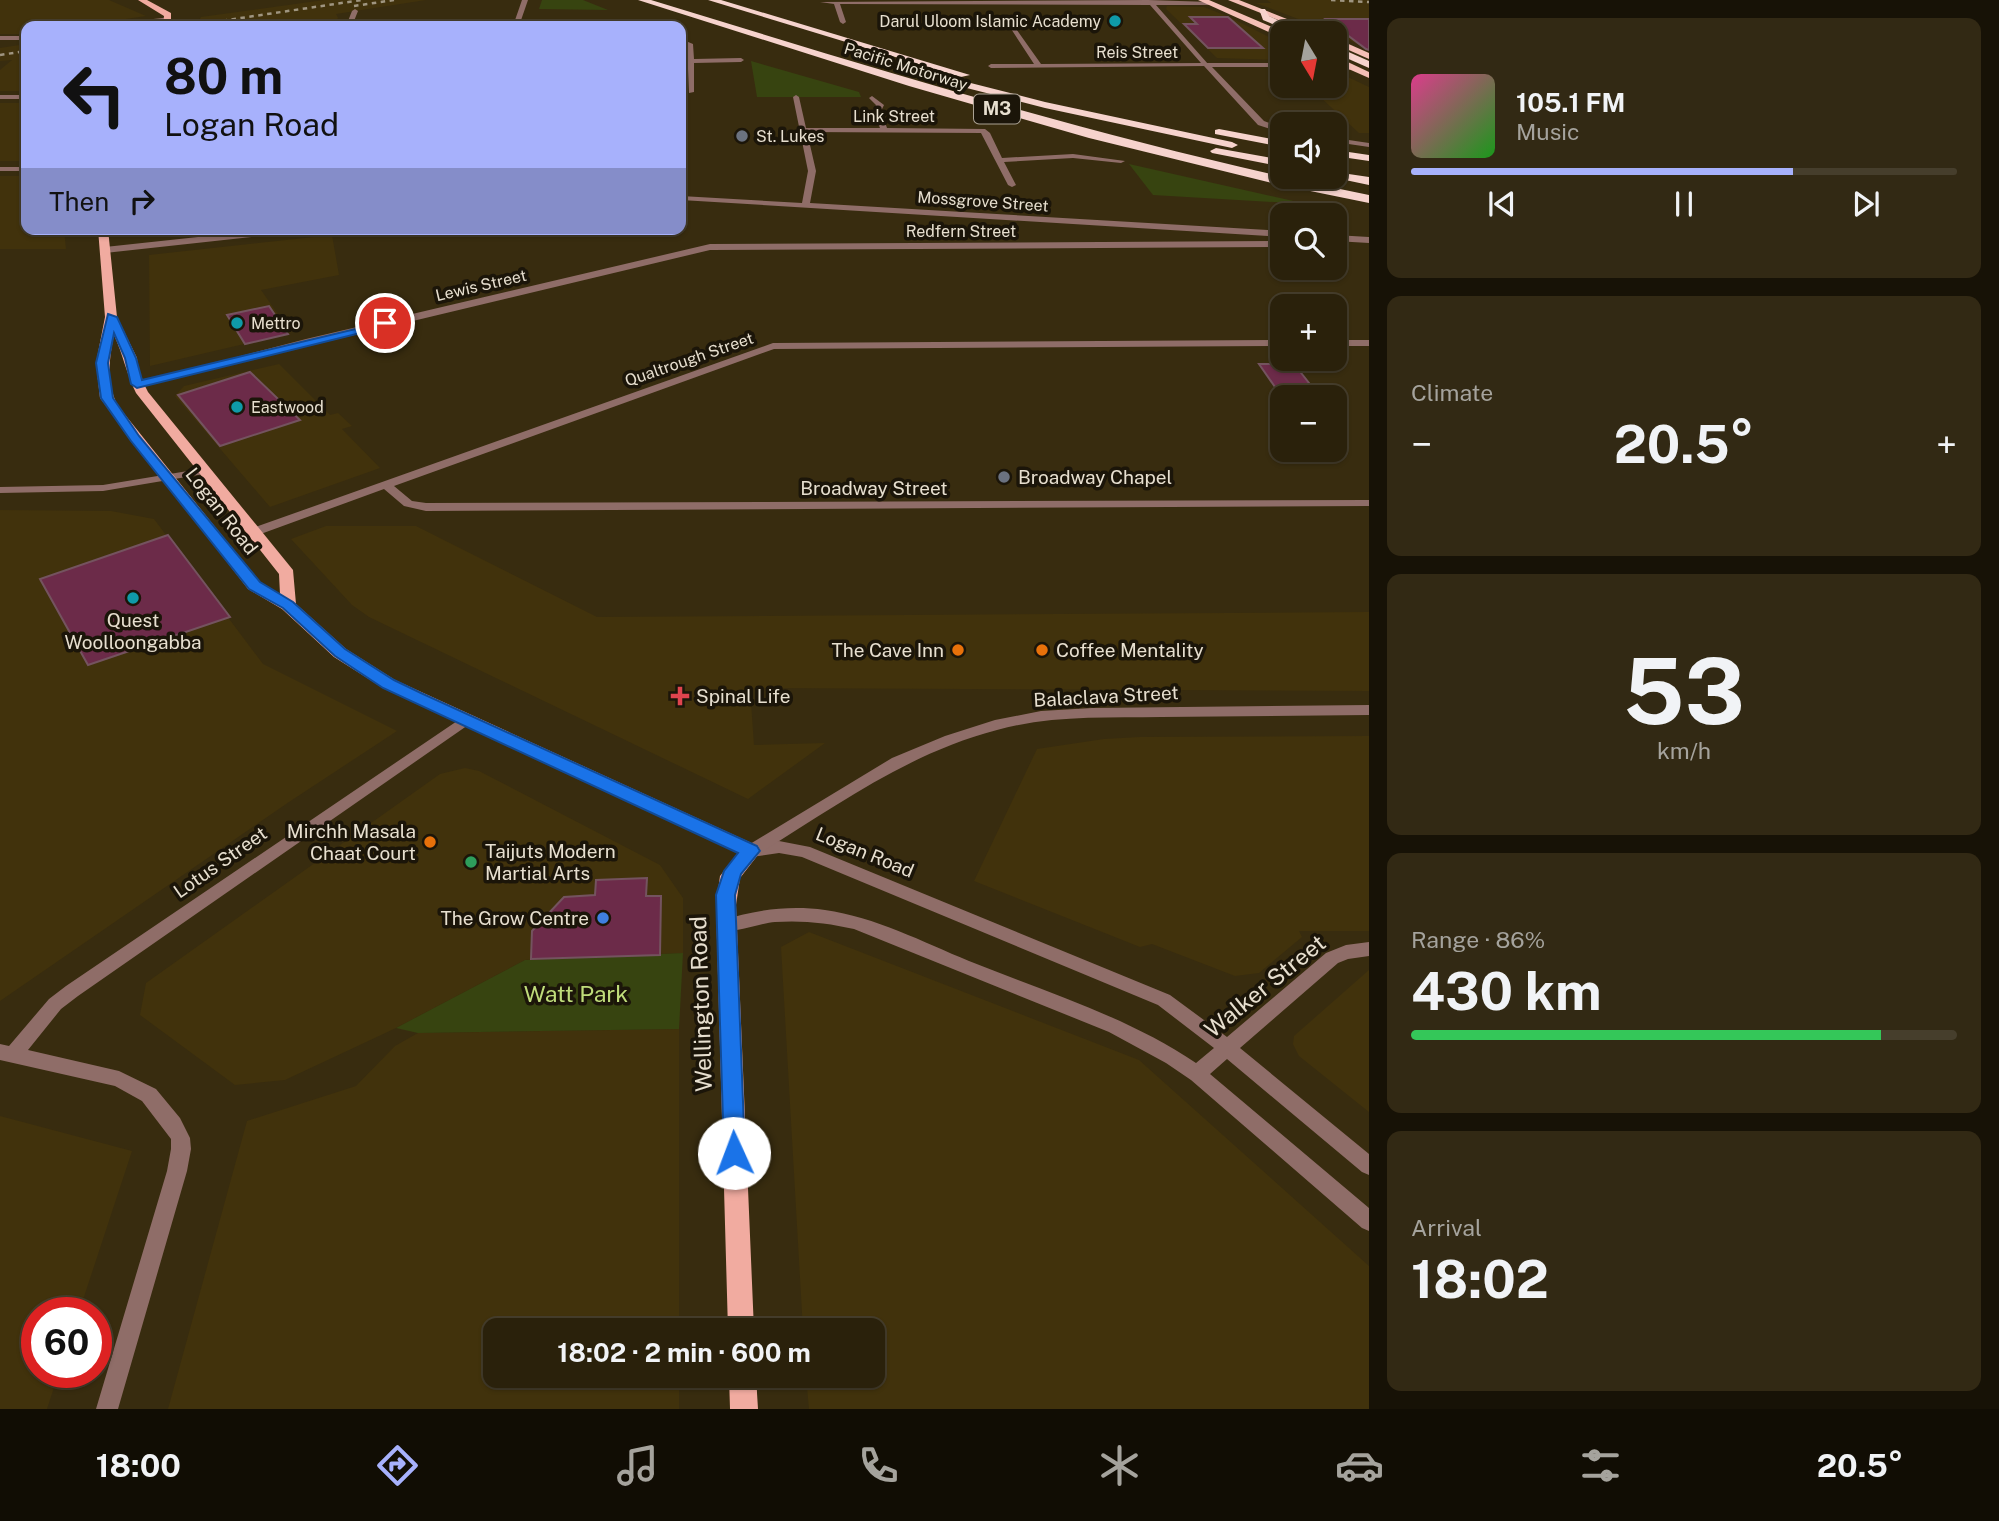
<!DOCTYPE html>
<meta charset="utf-8">
<style>
:root{--surface:#2a210b;--page:#322914;--text:#f1f3f6;--muted:#a5a39d;--line:#463e2c;--accent:#a7b1fc}
body{margin:0;font-family:"Public Sans",sans-serif;background:var(--page);color:var(--text);height:100vh;display:flex;flex-direction:column;font-size:26px;white-space:nowrap}
*{box-sizing:border-box;margin:0}
p{font-size:23px;color:var(--muted)}
.icon{flex:none;width:38px;height:38px;fill:none;stroke:currentColor;stroke-width:2;stroke-linecap:round;stroke-linejoin:round}
.map{position:relative;flex:1;overflow:hidden}
.details{display:flex;flex-direction:column;gap:18px;padding:18px;background:#171206;width:630px}
.details>*{flex:none}
.top-card{position:absolute;left:21px;top:21px;width:665px;height:214px;border-radius:14px;box-shadow:0 2px 5px #0004,0 0 0 2px var(--line);background:#a7b1fc;color:#111;overflow:hidden}
.needle{width:46px;rotate:170deg}
.buttons{position:absolute;left:1270px;top:21px;display:grid;gap:14px}
.buttons a{display:grid;place-items:center;width:77px;height:77px;border-radius:14px;background:var(--surface);box-shadow:0 2px 5px #0004,0 0 0 2px var(--line);font-size:35px}
.speed{position:absolute;left:21px;top:1297px;display:flex;gap:14px;font-size:35px;font-weight:700;text-align:center}
.speed>*{display:grid;place-content:center;width:91px;height:91px;border-radius:50%;background:var(--surface);box-shadow:0 2px 5px #0004,0 0 0 2px var(--line);line-height:1}
.speed .limit{border:10px solid #d22;background:#fff;color:#111}
.pin{position:absolute;display:grid;place-items:center;width:60px;height:60px;color:#fff;margin:-30px;border:4px solid #fff;border-radius:50%;box-shadow:0 2px 7px #0007}
.me{position:absolute;width:77px;margin:-38px;rotate:358deg;stroke-linejoin:round;filter:drop-shadow(0 0 5px #0008)}
.turn{display:flex;align-items:center;gap:24px;height:147px;padding:0 28px;font-size:32px}
.turn .icon{width:91px;height:91px;stroke-width:2.5}
.turn b{display:block;font-size:49px;line-height:60px}
.then{display:flex;align-items:center;height:66px;padding:0 28px;background:#0003;gap:14px;font-size:26px}
.big{font-size:52px;font-weight:700;line-height:1.1}
.details .widget{flex:1;display:flex;flex-direction:column;justify-content:center;gap:10px;min-width:0;padding:0 24px;border-radius:14px;background:var(--page)}
.details .dial{align-items:center;gap:0}
.dial b{font-size:91px;line-height:1}
.song{display:flex;align-items:center;gap:21px}
.cover{width:84px;height:84px;border-radius:10px;background:linear-gradient(135deg,hsl(330 70% 55%),hsl(120 70% 35%))}
.played{height:7px;border-radius:4px;background:linear-gradient(90deg,var(--accent) 70%,var(--line) 70%)}
.keys{display:flex;justify-content:space-around;direction:ltr}
.heat{display:flex;justify-content:space-between;align-items:center;font-size:38px;direction:ltr}
.charge{height:10px;border-radius:5px;background:linear-gradient(90deg,#34c759 86%,var(--line) 0)}
.trip{position:absolute;left:483px;top:1318px;width:402px;height:70px;border-radius:14px;background:var(--surface);box-shadow:0 2px 5px #0004,0 0 0 2px var(--line);font-weight:700;line-height:70px;text-align:center}
.menu{display:flex;height:112px;justify-content:space-around;align-items:center;background:#110d04;color:var(--muted)}
.menu .icon{width:49px;height:49px}
.menu .on{color:var(--accent)}
.menu b{font-size:32px;color:var(--text)}
main{display:flex;flex:1;min-height:0}
.map>svg:first-child{display:block}
</style>
<main>
<div class="map">
<svg width="1369" height="1409" viewBox="0 0 1369 1409">
<rect width="100%" height="100%" fill="#382c0f"/>
<g fill="#41320c">
<path d="M0,0H109L146,16L79,26H26V34H0Z"/>
<path d="M324,0H426L336,14L338,18L333,26H196L201,17Z"/>
<path d="M1267,0H1369V50L1335,33L1256,3H1271Z"/>
<path d="M1167,6L1204,7L1229,17L1283,44V60L1217,58L1166,9Z"/>
<path d="M26,44V91H0V70L12,60L0,61V48Z"/>
<path d="M1335,71L1369,87V133H1359L1318,95L1326,94L1317,86H1335Z"/>
<rect x="0" y="103" width="26" height="58"/>
<path d="M0,176H26V229H64L66,249H0Z"/>
<path d="M332,235L339,275L261,290L291,333L150,366L149,255Z"/>
<path d="M279,364L330,415L338,413L352,426L342,429L380,468L270,507L175,396L184,386Z"/>
<path d="M0,510L111,511L154,519L263,664L397,731L289,802L0,1001Z"/>
<path d="M326,526H416L597,617L1369,612V691L750,688L754,745L825,743L748,799L369,617L352,605L291,539Z"/>
<path d="M1369,736V931H1299L1302,937L1259,973L1235,976L1152,944L1140,947L974,881L1037,749L1104,739L1140,737Z"/>
<path d="M465,768L479,771L660,865L683,898V953L525,960L396,1028L285,1080L235,1085L140,1015L146,983L440,774Z"/>
<path d="M809,932L1139,1060L1369,1266V1409H809L806,1376H873V1330H803L781,947Z"/>
<path d="M1369,970V1112L1299,1056L1293,1044L1294,1036Z"/>
<path d="M679,1029V1330H495V1376H679V1409H168L247,1121L356,1086L395,1046L418,1033Z"/>
<path d="M0,1116L132,1151L79,1312H37V1372H59L47,1409H0Z"/>
</g>
<g fill="#374410">
<path d="M542,0H583L608,10L539,9Z"/>
<path d="M751,61L859,92L861,97H757Z"/>
<path d="M1129,164L1307,204L1153,195Z"/>
<path d="M683,953L679,1029L418,1033L396,1028L525,960Z"/>
</g>
<g fill="#6c2b49" stroke="#74535f" stroke-width="2">
<path d="M1190,17H1228L1263,48H1208L1184,24H1197Z"/>
<path d="M1326,19H1369V50L1366,49Z"/>
<path d="M269,306L288,334L245,344L227,315Z"/>
<path d="M1259,364H1294L1320,397H1282Z"/>
<path d="M250,372L300,420L220,446L178,395Z"/>
<path d="M168,535L230,617L88,665L40,579Z"/>
<path d="M647,878L646,896H661L660,955L531,959L532,931L564,897L595,895L596,880Z"/>
</g>
<g fill="none" stroke-linecap="round" stroke-linejoin="round">
<g fill="#8f6d68" fill-rule="evenodd">
<path d="M522,0H528L519,26H513Z"/>
<path d="M1148,0L1211,2L1209,5H1156L1208,64V66L991,68L988,66L991,64H1034L1004,18L1007,16L1041,64L1201,63L1150,5L840,4L846,22L843,24L840,22L834,4L820,2Z"/>
<path d="M355,9L358,11L352,26H346L352,11Z"/>
<path d="M171,17L169,20L106,26L109,24Z"/>
<rect x="0" y="36" width="26" height="4"/>
<path d="M681,39L693,44L694,59L741,58L744,60L741,62L694,63V92L689,93L687,45L681,43Z"/>
<rect x="0" y="95" width="26" height="4"/>
<path d="M796,95L799,97L806,128H880L873,111L876,105L869,98L872,96L884,105L881,111L887,128L985,129L990,133L1002,158L1073,154L1125,161L1121,163L1073,158L1004,162L1016,185L1012,187L1008,185L981,133L807,132L816,171L810,203L1283,231V237L681,200V196L802,203L808,171L793,97Z"/>
<rect x="0" y="167" width="26" height="4"/>
<path d="M272,229H302L298,232L105,253L101,250L105,247Z"/>
<path d="M1335,235L1369,237V243L1335,241Z"/>
<path d="M1283,241V247L710,250L137,387L132,384L306,339L710,244Z"/>
<path d="M1283,340V346L774,349L394,486L412,501L426,503L1369,500V506L426,511L404,506L384,489L258,535H250L248,532L250,529L773,343Z"/>
<rect x="1335" y="340" width="34" height="6"/>
<path d="M466,715L471,717L473,720L471,723L78,996L61,1009L28,1050L119,1071L156,1089L180,1118L190,1138L191,1149L187,1171L118,1409H96L167,1171L171,1149V1139L142,1101L115,1086L0,1060V1044L9,1046L49,999L66,986Z"/>
<path d="M779,841L810,847L1170,995L1227,1037L1326,953L1346,945L1369,942V956L1348,959L1338,963L1240,1048L1369,1154V1175L1362,1172L1227,1059L1210,1074L1369,1208V1231L1362,1228L1191,1080L1166,1063L1109,1032L854,929C828,923 802,920 775,922C761,923 731,934 720,931L718,926L720,921C755,910 788,905 825,910C875,917 923,942 969,961C1046,992 1128,1017 1196,1063L1214,1048L1158,1005L802,857L779,853L752,857L746,855L744,851L746,847Z"/>
</g>
<g fill="#8f6d68" fill-rule="evenodd">
<path d="M1206,63H1283V67H1212L1264,121L1283,128V133L1258,125L1204,66Z"/>
<path d="M1335,65L1356,68L1353,70L1335,69Z"/>
<path d="M1335,138L1369,143V147L1335,142Z"/>
<path d="M206,468L210,469V473L103,491L0,493V487L103,485Z"/>
<path d="M1369,705V715C1300,716 1230,716 1161,717C1106,718 1050,715 997,730C908,753 833,808 757,855L751,857L745,855L743,851L745,847L892,758L945,736L995,720L1041,711L1092,708Z"/>
</g>
<g fill="#f1aba0" fill-rule="evenodd">
<path d="M138,0H147L171,13V26H163L164,16Z"/>
<path d="M98,229H108L117,317L137,358L138,372L148,392L293,570L296,604L346,649L395,680L758,846L761,851L740,878L736,905L754,1330H728L716,905L720,876L738,853L383,688L334,657L282,609L248,589L100,398L96,363L105,317ZM114,335C123,354 126,373 136,393L279,574L280,594L260,583L118,406C106,384 109,358 114,335Z"/>
<path d="M729,1376H756L758,1409H730Z"/>
</g>
<g fill="#f4bfb6" fill-rule="evenodd">
<path d="M1198,0H1209L1286,33L1280,37Z"/>
<path d="M1228,0H1239L1322,33H1311Z"/>
<path d="M1335,38L1369,53V59L1335,44Z"/>
<path d="M1335,56L1369,72V78L1335,63Z"/>
</g>
<g fill="#f6d3cd" fill-rule="evenodd">
<path d="M638,0H651C889,73 1125,146 1369,195V203L1276,184L1089,138L909,86Z"/>
<path d="M708,0H721L970,75L961,77Z"/>
<path d="M1259,9H1265L1269,16L1306,33H1294L1263,20Z"/>
<path d="M1335,46L1369,61V68L1335,53Z"/>
<path d="M947,77L1045,102L1232,142L1238,145L1232,148L1045,108L943,82L942,80Z"/>
<path d="M1219,129L1283,141V147L1215,134V130Z"/>
<path d="M1216,148L1283,160V167L1212,153L1210,151Z"/>
<path d="M1335,150L1369,155V161L1335,156Z"/>
<path d="M1335,172L1369,177V185L1331,177H1335Z"/>
</g>
<g stroke="#9f9580" stroke-width="2.5" stroke-dasharray="4.5 4.5" stroke-linecap="butt">
<path d="M1331,0L1369,2"/>
<path d="M354,6L394,0"/>
<path d="M187,26L362,0"/>
<path d="M0,55L26,51"/>
</g>
</g>
<path fill="#1a73e8" stroke="#114b97" stroke-width="2" d="M108,314L117,317L136,358L142,380L389,321V326L137,388L131,384L125,358L114,333L108,363L113,398L139,436L260,582L293,602L345,649L394,680L421,693L757,846L760,851L741,874L735,895L745,1153L742,1160L734,1163L727,1160L724,1153L716,895L724,871L738,853L383,688L335,656L283,608L249,589L131,441L101,398L96,363Z"/>
<g fill="#0f9aa8" stroke="#1b1509" stroke-width="2.5">
<circle cx="1115" cy="21" r="7"/>
<circle cx="237" cy="323" r="7"/>
<circle cx="237" cy="407" r="7"/>
<circle cx="133" cy="598" r="7"/>
</g>
<g fill="#6b7280" stroke="#1b1509" stroke-width="2.5">
<circle cx="742" cy="136" r="7"/>
<circle cx="1004" cy="477" r="7"/>
</g>
<g fill="#e8710a" stroke="#1b1509" stroke-width="2.5">
<circle cx="958" cy="650" r="7"/>
<circle cx="1042" cy="650" r="7"/>
<circle cx="430" cy="842" r="7"/>
</g>
<path fill="#e0444e" stroke="#1b1509" stroke-width="2.5" d="M676.5 685.5h7v7h7v7h-7v7h-7v-7h-7v-7h7z"/>
<circle fill="#2e9e5b" stroke="#1b1509" stroke-width="2.5" cx="471" cy="862" r="7"/>
<circle fill="#3f7fe0" stroke="#1b1509" stroke-width="2.5" cx="603" cy="918" r="7"/>
<g text-anchor="middle" stroke-width="7" stroke-linejoin="round" paint-order="stroke">
<g font-size="16" fill="#e7dfcf" stroke="#1b1509" text-anchor="start">
<text x="1101" y="27" text-anchor="end">Darul Uloom Islamic Academy</text>
<text x="756" y="142">St. Lukes</text>
<text x="251" y="329">Mettro</text>
<text x="251" y="413">Eastwood</text>
</g>
<g font-size="16" fill="#e7dfcf" stroke="#1b1509">
<text x="1137" y="58">Reis Street</text>
<text transform="translate(906 66) rotate(17)" y="6">Pacific Motorway</text>
<text x="894" y="122">Link Street</text>
<text transform="translate(983 201) rotate(4)" y="6">Mossgrove Street</text>
<text x="961" y="237">Redfern Street</text>
<text transform="translate(481 285) rotate(-13)" y="6">Lewis Street</text>
<text transform="translate(689 359) rotate(-19)" y="6">Qualtrough Street</text>
</g>
<rect fill="#1b1509" stroke="#aaa294" stroke-width="2" x="974" y="94.5" width="46" height="29" rx="5"/>
<g font-size="18" font-weight="bold" fill="#e7dfcf">
<text x="997" y="115">M3</text>
</g>
<g font-size="19" fill="#e7dfcf" stroke="#1b1509" text-anchor="start">
<text x="1018" y="484">Broadway Chapel</text>
<text x="133" y="627" text-anchor="middle">Quest<tspan x="133" dy="22">Woolloongabba</tspan></text>
<text x="944" y="657" text-anchor="end">The Cave Inn</text>
<text x="1056" y="657">Coffee Mentality</text>
<text x="696" y="703">Spinal Life</text>
<text x="416" y="838" text-anchor="end">Mirchh Masala<tspan x="416" dy="22">Chaat Court</tspan></text>
<text x="485" y="858">Taijuts Modern<tspan x="485" dy="22">Martial Arts</tspan></text>
<text x="589" y="925" text-anchor="end">The Grow Centre</text>
</g>
<g font-size="19" fill="#e7dfcf" stroke="#1b1509">
<text x="874" y="495">Broadway Street</text>
<text transform="translate(222 511) rotate(52)" y="7">Logan Road</text>
<text transform="translate(1106 696) rotate(-3)" y="7">Balaclava Street</text>
<text transform="translate(865 852) rotate(22)" y="7">Logan Road</text>
<text transform="translate(220 862) rotate(-35)" y="7">Lotus Street</text>
</g>
<g font-size="23" fill="#e7dfcf" stroke="#1b1509">
<text transform="translate(1265 986) rotate(-39)" y="8">Walker Street</text>
<text transform="translate(701 1004) rotate(-92)" y="8">Wellington Road</text>
</g>
<g font-size="23" fill="#bfdc7a" stroke="#1b1509">
<text x="576" y="1002">Watt Park</text>
</g>
</g>
</svg>
<div class="buttons">
<a><svg class="needle" viewBox="-14 -14 28 28"><path d="M0-13l5 13h-10z" fill="#e53935"/><path d="M0 13l5-13h-10z" fill="#a5a39d"/></svg></a>
<a><svg class="icon" aria-label="sound" viewBox="0 0 24 24"><path d="M4 9h4l5-4v14l-5-4H4zM17 9q2 3 0 6"/></svg></a>
<a><svg class="icon" aria-label="search" viewBox="0 0 24 24"><circle cx="10" cy="10" r="6"/><path d="M15 15l6 6"/></svg></a>
<a>+</a>
<a>−</a>
</div>
<div class="speed"><div class="limit">60</div></div>
<div class="pin" style="left:385px;top:323px;background:#d93025"><svg class="icon" aria-label="arrive" viewBox="0 0 24 24"><path d="M6 21V4h12l-3 4 3 4H6"/></svg></div>
<svg class="me" style="left:734px;top:1153px" viewBox="-20 -20 40 40"><circle r="19" fill="#fff"/><path d="M0-13L10 11 0 6-10 11z" fill="#1a73e8"/></svg>
<div class="trip">18:02 · 2 min · 600 m</div>
<div class="top-card">
<div class="turn"><svg class="icon" aria-label="left" viewBox="0 0 24 24"><path d="M17 20v-9H6M10 6l-5 5 5 5"/></svg><div><b>80 m</b>Logan Road</div></div>
<div class="then">Then<svg class="icon" aria-label="right" viewBox="0 0 24 24"><path d="M7 20v-9h11M14 6l5 5-5 5"/></svg></div>
</div>
</div>
<section class="details">
<div class="widget">
<div class="song"><i class="cover"></i><div><b>105.1 FM</b><p>Music</p></div></div>
<div class="played"></div>
<div class="keys"><svg class="icon" aria-label="previous" viewBox="0 0 24 24"><path d="M18 5L8 12l10 7zM5 5v14"/></svg><svg class="icon" aria-label="pause" viewBox="0 0 24 24"><path d="M8 5v14M16 5v14"/></svg><svg class="icon" aria-label="next" viewBox="0 0 24 24"><path d="M6 5l10 7-10 7zM19 5v14"/></svg></div>
</div>
<div class="widget"><p>Climate</p>
<div class="heat"><a>−</a><b class="big">20.5°</b><a>+</a></div>
</div>
<div class="widget dial"><b>53</b><p>km/h</p></div>
<div class="widget"><p>Range · 86%</p><b class="big">430 km</b><div class="charge"></div></div>
<div class="widget"><p>Arrival</p><b class="big">18:02</b></div>
</section>
</main>
<nav class="menu">
<b>18:00</b>
<svg class="icon on" aria-label="directions" viewBox="0 0 24 24"><path d="M12 3l9 9-9 9-9-9zM9 14v-3h6M13 9l2 2-2 2"/></svg>
<svg class="icon" aria-label="music" viewBox="0 0 24 24"><path d="M9 18V5l10-2v13"/><circle cx="6" cy="18" r="3"/><circle cx="16" cy="16" r="3"/></svg>
<svg class="icon" aria-label="phone" viewBox="0 0 24 24"><path d="M5 4h4l2 5-3 2q2 4 5 5l2-3 5 2v4C11 20 4 13 5 4z"/></svg>
<svg class="icon" aria-label="climate" viewBox="0 0 24 24"><path d="M12 3v18M4 7l16 10M4 17L20 7"/></svg>
<svg class="icon" aria-label="car" viewBox="0 0 24 24"><path d="M5 17H2v-5l4-1 3-4h7l3 4 3 1v5h-3M9 17h6M6 11h13"/><circle cx="7" cy="17" r="2"/><circle cx="17" cy="17" r="2"/></svg>
<svg class="icon" aria-label="filters" viewBox="0 0 24 24"><path d="M4 7h16M4 17h16"/><circle cx="9" cy="7" r="2"/><circle cx="15" cy="17" r="2"/></svg>
<b>20.5°</b>
</nav>
